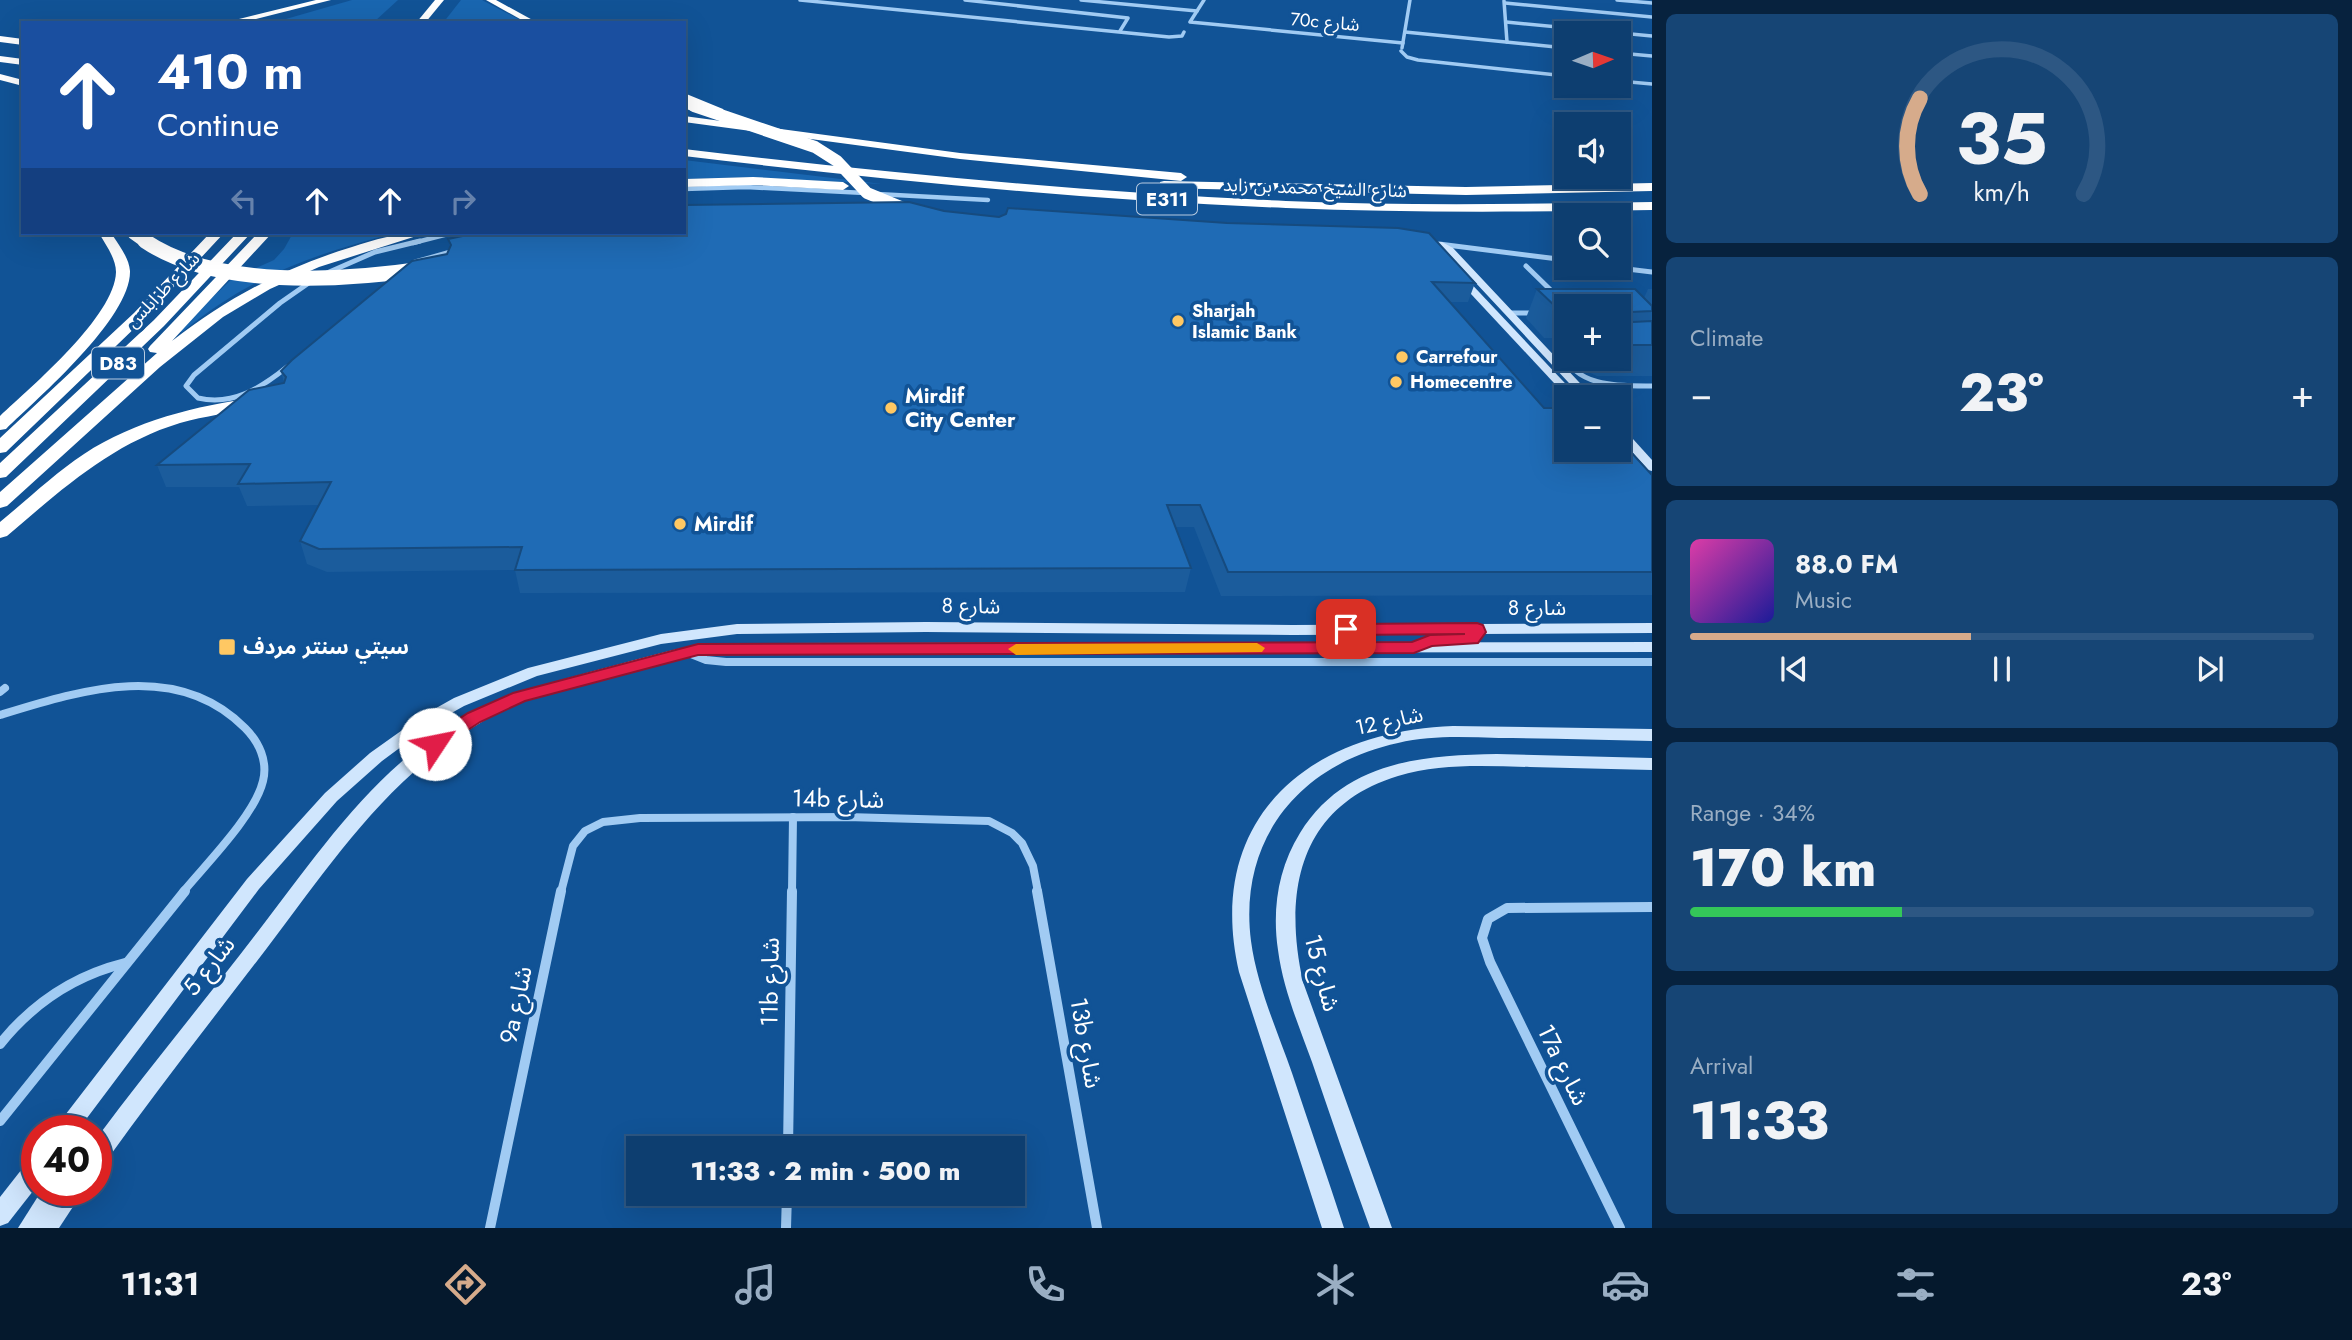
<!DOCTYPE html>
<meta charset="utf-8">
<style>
:root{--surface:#0d3e70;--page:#164575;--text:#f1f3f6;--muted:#9aaec3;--line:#2d5783;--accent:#d6ab8b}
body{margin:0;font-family:Jost,"Noto Sans Arabic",sans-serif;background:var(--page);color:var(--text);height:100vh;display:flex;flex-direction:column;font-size:26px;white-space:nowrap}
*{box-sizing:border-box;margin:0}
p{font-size:23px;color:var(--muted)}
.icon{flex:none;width:38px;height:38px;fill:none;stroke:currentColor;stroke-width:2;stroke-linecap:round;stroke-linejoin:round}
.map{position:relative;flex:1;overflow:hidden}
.sheet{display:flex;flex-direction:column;gap:14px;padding:14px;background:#07223e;width:700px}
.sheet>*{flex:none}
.banner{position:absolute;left:21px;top:21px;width:665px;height:214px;border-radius:0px;box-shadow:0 7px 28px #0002,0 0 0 2px var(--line);background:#1a4fa0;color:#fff;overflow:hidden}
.needle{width:46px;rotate:88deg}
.fabs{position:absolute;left:1554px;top:21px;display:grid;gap:14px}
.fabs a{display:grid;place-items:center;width:77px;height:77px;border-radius:0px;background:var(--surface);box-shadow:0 7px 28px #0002,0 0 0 2px var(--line);font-size:35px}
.speed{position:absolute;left:21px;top:1115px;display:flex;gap:14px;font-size:35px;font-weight:700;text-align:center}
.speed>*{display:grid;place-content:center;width:91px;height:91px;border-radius:50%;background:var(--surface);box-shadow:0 7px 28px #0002,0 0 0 2px var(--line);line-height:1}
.speed .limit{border:10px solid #d22;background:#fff;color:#111}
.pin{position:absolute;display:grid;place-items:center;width:60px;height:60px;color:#fff;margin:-30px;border-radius:14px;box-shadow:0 4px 10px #0006}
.me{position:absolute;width:77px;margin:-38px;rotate:56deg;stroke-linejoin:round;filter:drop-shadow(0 0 5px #0008)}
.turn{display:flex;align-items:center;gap:24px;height:147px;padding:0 21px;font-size:32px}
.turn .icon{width:91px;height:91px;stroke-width:2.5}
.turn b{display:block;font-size:49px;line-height:60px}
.lanes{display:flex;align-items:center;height:66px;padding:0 21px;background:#0003;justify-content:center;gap:35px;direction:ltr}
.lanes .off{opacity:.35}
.big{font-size:52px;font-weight:800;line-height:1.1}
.sheet .tile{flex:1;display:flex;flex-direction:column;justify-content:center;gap:10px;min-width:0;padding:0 24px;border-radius:10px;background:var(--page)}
.sheet .dial{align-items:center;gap:0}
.dial svg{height:182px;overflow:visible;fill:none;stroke:var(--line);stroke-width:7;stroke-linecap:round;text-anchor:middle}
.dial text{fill:var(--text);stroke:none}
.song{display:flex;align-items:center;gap:21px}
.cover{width:84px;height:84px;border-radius:10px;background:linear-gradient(135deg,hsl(320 70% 55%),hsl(240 70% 35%))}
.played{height:7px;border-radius:4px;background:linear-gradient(90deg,var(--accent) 45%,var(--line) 45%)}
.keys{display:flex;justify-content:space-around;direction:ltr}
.heat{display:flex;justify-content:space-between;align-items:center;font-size:38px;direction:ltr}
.charge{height:10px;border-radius:5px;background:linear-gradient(90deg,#34c759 34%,var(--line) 0)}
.trip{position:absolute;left:626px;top:1136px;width:399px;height:70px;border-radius:0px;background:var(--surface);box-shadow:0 7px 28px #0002,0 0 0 2px var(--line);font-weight:800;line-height:70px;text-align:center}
.dock{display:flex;height:112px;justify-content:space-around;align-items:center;background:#05192d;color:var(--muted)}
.dock .icon{width:49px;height:49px}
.dock .active{color:var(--accent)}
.dock b{font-size:32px;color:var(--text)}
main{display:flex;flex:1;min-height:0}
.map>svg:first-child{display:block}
</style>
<main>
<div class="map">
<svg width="1652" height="1228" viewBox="0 0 1652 1228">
<rect width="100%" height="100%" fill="#115396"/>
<g fill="#1966b0">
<path d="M352,0H398L375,21L272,23Z"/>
<path d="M461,0H482L526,23H443Z"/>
<path d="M684,160L882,184L747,177L684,179Z"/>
<path d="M293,233H396C313,254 249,277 182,332H175L232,279L274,260L284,249Z"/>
</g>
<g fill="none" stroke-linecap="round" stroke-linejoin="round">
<g stroke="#a1cbf3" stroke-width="3.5">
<path d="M800,0L1169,37L1182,36L1184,32"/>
<path d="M965,0L1128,18L1120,31"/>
<path d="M1081,0L1197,11"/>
<path d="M1204,0L1190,22L1403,43"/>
<path d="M1617,0L1652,3"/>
<path d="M1504,1L1507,42"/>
<path d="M1505,3L1652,17"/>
<path d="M1506,22L1652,36"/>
<path d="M1405,32L1566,48"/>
<path d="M1402,48L1410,0"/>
<path d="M1401,51L1407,57L1418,60L1566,76"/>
<path d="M1619,53L1652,56"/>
<path d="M1619,81L1652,84"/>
</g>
<g stroke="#a1cbf3" stroke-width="4.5">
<path d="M684,189L746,187L865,193"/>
<path d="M877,194L988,200"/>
<path d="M413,243L452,233"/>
</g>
<g stroke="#a1cbf3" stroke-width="5">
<path d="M1439,244L1566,260"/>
<path d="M415,262L454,251"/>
<path d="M1526,266L1567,306"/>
<path d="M1619,268L1652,272"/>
<path d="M327,273L375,252L420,241"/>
<path d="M1511,313H1534"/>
<path d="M1566,348L1562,351C1575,388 1620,386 1652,386"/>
<path d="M287,367C261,388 233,406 198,398L186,386L194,375L280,303L313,280"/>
</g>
<g stroke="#a1cbf3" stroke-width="8">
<path d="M686,652L706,660L726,662H1652"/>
<path d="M0,692L5,688"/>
<path d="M0,715C81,690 177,659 245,728C259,742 268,761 263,781C255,815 206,864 183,892"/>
<path d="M561,892L573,846L585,831L603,822L640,818L847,817L989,821L1012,833L1022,843L1033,866L1038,892"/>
<path d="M792,892L793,817"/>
</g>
<g stroke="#a1cbf3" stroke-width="10">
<path d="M1037,891L1097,1228"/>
<path d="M0,1044C33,1003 73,976 125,963"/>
<path d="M0,1121L185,891"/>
<path d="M788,1148L792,891"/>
<path d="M490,1228L561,891"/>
<path d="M786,1228L787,1194"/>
<path d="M1620,1228L1490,962L1482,938L1488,919L1507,908L1652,907"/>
</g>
<g fill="#d0e6fd" fill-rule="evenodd">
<path d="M1436,242H1442L1453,248L1593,397H1582L1447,252L1436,246Z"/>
<path d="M1457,275H1463L1578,397H1567L1457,279Z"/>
<path d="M1619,427L1623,428L1652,460V471L1648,470L1619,437Z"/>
<path d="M926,622L1292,625L1652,623V633L1292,635L926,632L737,634L661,644L537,676L464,706L432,724L382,761L337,801L259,889L78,1130H56L59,1123L247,879L325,793L370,753L422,716L454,698L528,668L661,634L737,624Z"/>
<path d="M1652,642V652L713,653C674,657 637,670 600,680C567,689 534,695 504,710C396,764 337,856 267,948C212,1020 156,1091 104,1164L96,1167V1139C148,1069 203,1003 256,934C315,858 371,772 455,723C502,695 553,682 605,668C641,659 676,647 713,643Z"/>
<path d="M1453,726L1652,729V741C1601,740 1550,738 1499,738C1465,737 1431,735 1398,743C1300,764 1238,839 1251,941C1257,986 1277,1030 1292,1073C1309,1124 1327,1176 1344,1228H1322L1239,972C1204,819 1308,731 1453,726Z"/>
<path d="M1497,754L1652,758V770C1611,769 1570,768 1530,767C1486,766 1440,763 1398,776C1299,806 1283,892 1303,982L1392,1228H1370C1350,1173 1331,1118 1312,1062C1299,1026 1283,989 1278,950C1272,910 1278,868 1300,833C1344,762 1421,755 1497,754Z"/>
<path d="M37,1157V1186L8,1223L0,1226V1197L29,1160Z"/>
<path d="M42,1190H84L59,1228H18Z"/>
</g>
<g fill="#fff" fill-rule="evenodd">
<path d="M316,0H331L240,23H223Z"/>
<path d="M435,0H444L425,23H416Z"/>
<path d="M486,0H496L538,23H527Z"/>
<path d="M0,36L23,39V45L0,42Z"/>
<path d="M0,56L23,59V65L0,62Z"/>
<path d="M0,74L23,80V86L0,80Z"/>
<path d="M684,93L723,109L724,111L715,113L684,100Z"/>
<path d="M684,116L960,153L1181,173L1187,177L1181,181L960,159L684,122Z"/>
<path d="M684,149C884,173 1085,192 1286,201C1408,206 1530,204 1652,202V210C1530,212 1408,213 1286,208C1085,200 884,180 684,156Z"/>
<path d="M753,177L843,182L849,186L843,190L753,185L684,187V179Z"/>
<path d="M1164,181L1466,187L1652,183V191L1466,195L1160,188V182Z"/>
<path d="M99,233H111C118,244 129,257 130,271C131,318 39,397 6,429L0,430V416C32,386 115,316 116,272C116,258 105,244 99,233Z"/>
<path d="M210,233H224L144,319L6,452L0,453V438L134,313Z"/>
<path d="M237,233H251L164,326L6,477L0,478V463L154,320Z"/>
<path d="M258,233H272L172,341C227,298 286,267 352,247C376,239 400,232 426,233L319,267L270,289L223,317L160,367L7,506L0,508V492L157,353L150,352L148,349L150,346Z"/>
<path d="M258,397L264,398L266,402L264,406C236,412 208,415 180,423C111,444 61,490 7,536L0,538V522C28,499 54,474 84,454C136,420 197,406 258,397Z"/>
</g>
<path stroke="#fff" stroke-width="10" d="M684,103L699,108"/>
<g stroke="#fff" stroke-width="12">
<path d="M694,106L815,147L837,161L867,193L913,212"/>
<path d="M133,233L147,243"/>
</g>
<path stroke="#fff" stroke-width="15" d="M145,241C216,289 341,281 423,269"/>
</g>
<g fill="#1b5c9c">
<path d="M944,211L1475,283L1468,302H1450L1544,408L1652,475V595L1221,596L1194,527H1175L1191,568L1185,592L520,593L515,570L327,572L307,564L300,541L319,505L247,506L239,487H166L157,465L284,383L281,371L447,254L450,247L448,239Z"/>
<path d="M1537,289L1644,298L1648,289H1652V376H1597L1586,371L1574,359H1619V306H1566V344L1561,345L1553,338H1544L1526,318Z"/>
</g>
<path fill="#164b7f" d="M1566,332V344L1561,345Z"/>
<g fill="#1f6bb5" stroke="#164b7f" stroke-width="2">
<path d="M909,202L944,211L999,217L1006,214L1008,208L1227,223L1398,228L1429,233L1475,283L1432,282L1544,408H1566V450H1619V439L1652,475V572H1228L1200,505H1167L1191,568L515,570L522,547L319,549L300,541L331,482L238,484L250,464L157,465L249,390L284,383L286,377L281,371L292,360L412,261L447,254L451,245L448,239L477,233H684V205Z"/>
<path d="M1537,289H1635L1652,306V311L1631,312L1628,318L1633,322L1652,321V345H1619V306H1566V308H1557Z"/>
</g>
<path fill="#e11d48" stroke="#92132f" stroke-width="2" d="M1477,623L1483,625L1486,632L1478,643L1432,646L1414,653L698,655L525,701L480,722L441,748H428L426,744L428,739L468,713L513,693L698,644L1412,642L1430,635L1465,634L1346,635L1338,629L1346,624Z"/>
<path fill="#f59e0b" d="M1257,643L1265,648L1262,652L1016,655L1008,649L1016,644Z"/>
<g fill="#ffc863" stroke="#115396" stroke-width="2.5">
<circle cx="1178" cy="321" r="7"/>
<circle cx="1402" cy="357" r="7"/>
<circle cx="1396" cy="382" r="7"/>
<circle cx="891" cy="408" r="7"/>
<circle cx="680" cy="524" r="7"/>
<rect x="218" y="638" width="18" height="18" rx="3.5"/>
</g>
<g text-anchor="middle" stroke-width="7" stroke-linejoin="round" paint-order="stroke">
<g font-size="18" fill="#fff" stroke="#115396">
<text transform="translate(1325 22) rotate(5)" y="6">70c شارع</text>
<text transform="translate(1315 188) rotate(2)" y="6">شارع الشيخ محمد بن زايد</text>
<text transform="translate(163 290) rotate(-46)" y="6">شارع طرابلس</text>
</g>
<g font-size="18" font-weight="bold" fill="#fff" stroke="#115396" text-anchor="start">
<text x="1192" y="317">Sharjah<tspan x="1192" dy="21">Islamic Bank</tspan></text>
<text x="1416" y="363">Carrefour</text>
<text x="1410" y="388">Homecentre</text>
</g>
<g fill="#115396" stroke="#b8cbe0" stroke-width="2">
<rect x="1137" y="183.5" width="60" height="31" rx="5"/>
<rect x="92" y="347.5" width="52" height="31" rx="5"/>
</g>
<g font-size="19" font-weight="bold" fill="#fff">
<text x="1167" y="206">E311</text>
<text x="118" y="370">D83</text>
</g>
<g font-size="21" font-weight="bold" fill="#fff" stroke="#115396" text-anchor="start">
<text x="905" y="403">Mirdif<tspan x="905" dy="24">City Center</tspan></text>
<text x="694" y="531">Mirdif</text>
<text x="243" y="654">سيتي سنتر مردف</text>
</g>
<g font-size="21" fill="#fff" stroke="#115396">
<text transform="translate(971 606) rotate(1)" y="7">شارع 8</text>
<text x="1537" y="615">شارع 8</text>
<text transform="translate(1389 721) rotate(-12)" y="7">شارع 12</text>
</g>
<g font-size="24" fill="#fff" stroke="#115396">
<text transform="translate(838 799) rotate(1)" y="8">14b شارع</text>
<text transform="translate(209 966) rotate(-52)" y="8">شارع 5</text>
<text transform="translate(1322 973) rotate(75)" y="8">شارع 15</text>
<text transform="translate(770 982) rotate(-89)" y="8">11b شارع</text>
<text transform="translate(516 1005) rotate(-78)" y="8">9a شارع</text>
<text transform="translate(1086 1043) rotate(80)" y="8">13b شارع</text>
<text transform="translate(1563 1065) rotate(64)" y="8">17a شارع</text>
</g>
</g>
</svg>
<div class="fabs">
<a><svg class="needle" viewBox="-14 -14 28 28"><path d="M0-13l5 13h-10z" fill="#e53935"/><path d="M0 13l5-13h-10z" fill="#9aaec3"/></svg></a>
<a><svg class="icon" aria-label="sound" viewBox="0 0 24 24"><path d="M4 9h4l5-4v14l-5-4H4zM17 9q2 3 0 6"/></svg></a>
<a><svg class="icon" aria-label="search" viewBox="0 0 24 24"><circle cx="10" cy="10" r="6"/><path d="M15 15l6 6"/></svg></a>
<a>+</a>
<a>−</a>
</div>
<div class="speed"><div class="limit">40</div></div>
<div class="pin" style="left:1346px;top:629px;background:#d93025"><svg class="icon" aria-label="arrive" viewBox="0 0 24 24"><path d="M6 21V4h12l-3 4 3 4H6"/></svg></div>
<svg class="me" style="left:435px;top:744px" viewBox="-20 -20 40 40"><circle r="19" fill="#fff"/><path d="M0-13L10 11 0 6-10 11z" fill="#e11d48"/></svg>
<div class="trip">11:33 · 2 min · 500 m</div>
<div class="banner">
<div class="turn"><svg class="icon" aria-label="ahead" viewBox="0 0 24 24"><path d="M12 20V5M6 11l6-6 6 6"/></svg><div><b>410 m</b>Continue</div></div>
<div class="lanes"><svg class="icon off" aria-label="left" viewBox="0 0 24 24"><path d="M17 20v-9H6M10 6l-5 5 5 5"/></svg><svg class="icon" aria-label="ahead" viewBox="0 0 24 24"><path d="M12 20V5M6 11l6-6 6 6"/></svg><svg class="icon" aria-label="ahead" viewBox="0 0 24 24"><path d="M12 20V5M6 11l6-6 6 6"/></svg><svg class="icon off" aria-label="right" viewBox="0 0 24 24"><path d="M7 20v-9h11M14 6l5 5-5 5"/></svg></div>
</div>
</div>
<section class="sheet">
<div class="tile dial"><svg viewBox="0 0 100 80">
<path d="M14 69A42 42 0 1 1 86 69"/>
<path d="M14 69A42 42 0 0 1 14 27" stroke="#d6ab8b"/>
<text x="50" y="56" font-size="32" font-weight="700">35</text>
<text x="50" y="72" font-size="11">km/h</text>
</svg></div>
<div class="tile"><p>Climate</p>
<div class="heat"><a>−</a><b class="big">23°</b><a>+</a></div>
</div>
<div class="tile">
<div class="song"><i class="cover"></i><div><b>88.0 FM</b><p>Music</p></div></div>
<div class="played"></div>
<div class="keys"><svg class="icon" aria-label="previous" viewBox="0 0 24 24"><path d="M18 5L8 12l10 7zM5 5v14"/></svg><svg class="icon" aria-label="pause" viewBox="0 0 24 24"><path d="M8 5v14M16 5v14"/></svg><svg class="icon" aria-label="next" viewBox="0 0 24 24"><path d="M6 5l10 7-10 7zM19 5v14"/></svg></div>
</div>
<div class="tile"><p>Range · 34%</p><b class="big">170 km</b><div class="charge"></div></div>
<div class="tile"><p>Arrival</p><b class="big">11:33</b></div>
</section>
</main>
<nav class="dock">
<b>11:31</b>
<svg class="icon active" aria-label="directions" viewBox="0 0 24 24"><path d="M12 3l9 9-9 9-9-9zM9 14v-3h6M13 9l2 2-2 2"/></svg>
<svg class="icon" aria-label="music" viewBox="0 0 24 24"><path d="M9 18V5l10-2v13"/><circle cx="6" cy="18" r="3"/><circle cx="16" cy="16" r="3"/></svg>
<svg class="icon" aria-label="phone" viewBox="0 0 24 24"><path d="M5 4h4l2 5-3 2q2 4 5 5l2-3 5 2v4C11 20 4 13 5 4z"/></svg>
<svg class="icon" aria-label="climate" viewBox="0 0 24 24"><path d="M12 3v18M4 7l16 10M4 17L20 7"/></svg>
<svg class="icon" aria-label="car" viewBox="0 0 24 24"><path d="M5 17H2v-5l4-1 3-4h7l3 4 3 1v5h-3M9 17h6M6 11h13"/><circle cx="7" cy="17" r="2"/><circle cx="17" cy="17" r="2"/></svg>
<svg class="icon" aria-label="filters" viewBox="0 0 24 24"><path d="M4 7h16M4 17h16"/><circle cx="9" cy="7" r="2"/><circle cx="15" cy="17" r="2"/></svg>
<b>23°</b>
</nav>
